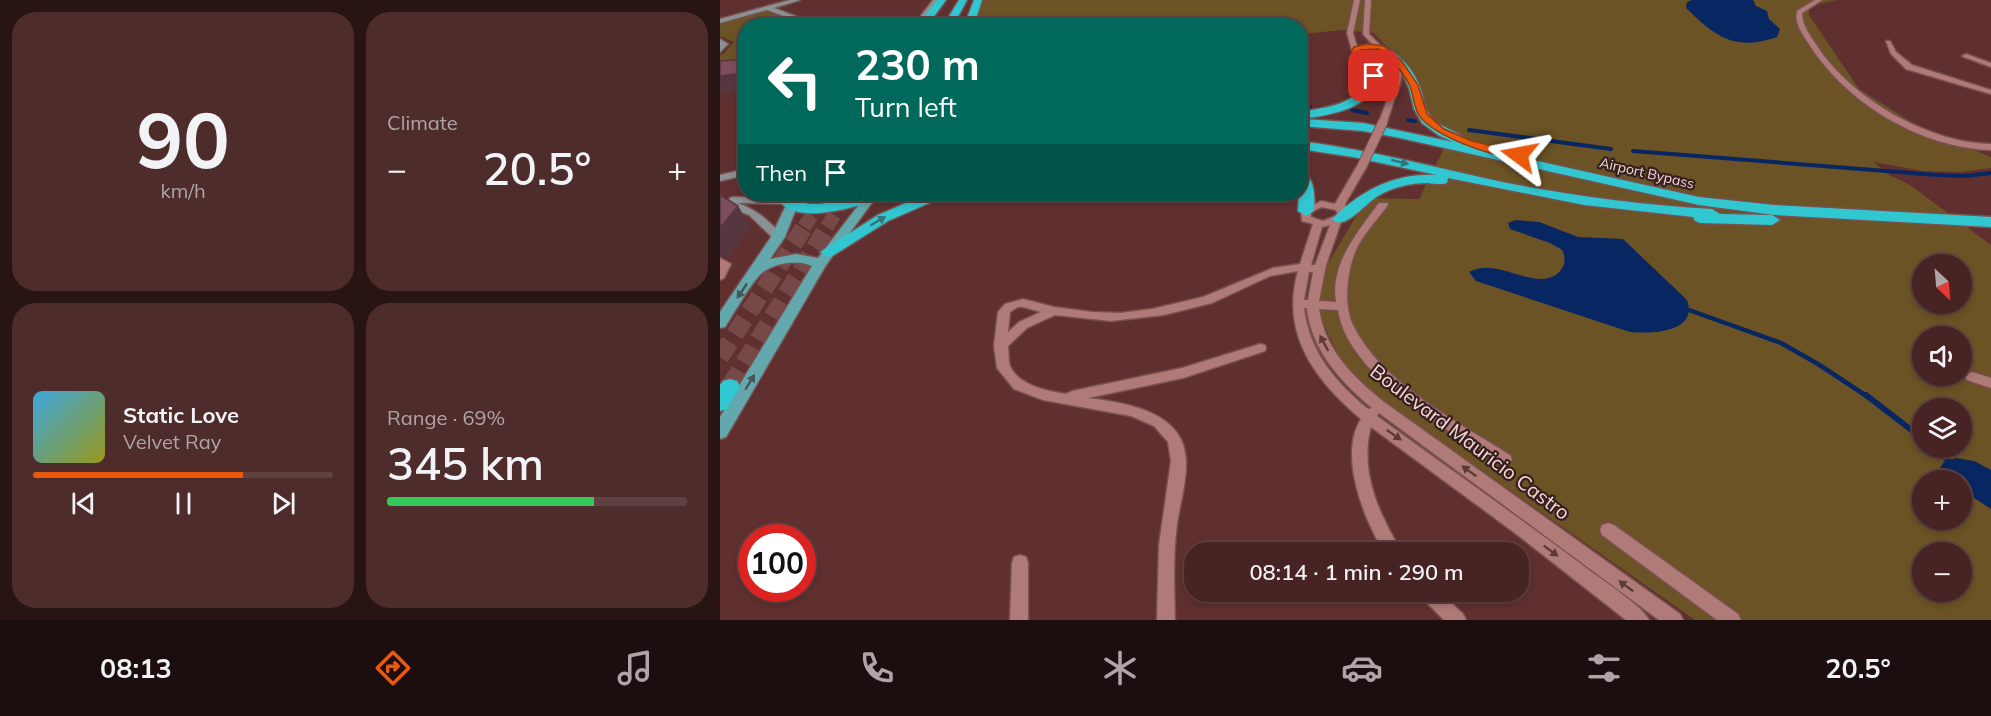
<!DOCTYPE html>
<meta charset="utf-8">
<style>
:root{--surface:#472423;--page:#4e2c2b;--text:#f1f3f6;--muted:#b0a4a6;--line:#5f4141;--accent:#ea580c}
body{margin:0;font-family:Mulish,sans-serif;background:var(--page);color:var(--text);height:100vh;display:flex;flex-direction:column;font-size:22px;white-space:nowrap}
*{box-sizing:border-box;margin:0}
p{font-size:20px;color:var(--muted)}
.icon{flex:none;width:33px;height:33px;fill:none;stroke:currentColor;stroke-width:2;stroke-linecap:round;stroke-linejoin:round}
.map{position:relative;flex:1;overflow:hidden}
.sheet{display:flex;flex-direction:column;gap:12px;padding:12px;background:#271413;width:720px}
.sheet>*{flex:none}
.hud{position:absolute;left:18px;top:18px;width:570px;height:183px;border-radius:24px;box-shadow:0 3px 9px #0003,0 0 0 2px var(--line);background:#00695c;color:#fff;overflow:hidden}
.needle{width:39px;rotate:154deg}
.buttons{position:absolute;left:1192px;top:254px;display:grid;gap:12px}
.buttons a{display:grid;place-items:center;width:60px;height:60px;border-radius:50%;background:var(--surface);box-shadow:0 3px 9px #0003,0 0 0 2px var(--line);font-size:30px}
.speed{position:absolute;left:18px;top:524px;display:flex;gap:12px;font-size:30px;font-weight:700;text-align:center}
.speed>*{display:grid;place-content:center;width:78px;height:78px;border-radius:50%;background:var(--surface);box-shadow:0 3px 9px #0003,0 0 0 2px var(--line);line-height:1}
.speed .limit{border:9px solid #d22;background:#fff;color:#111}
.pin{position:absolute;display:grid;place-items:center;width:51px;height:51px;color:#fff;margin:-26px;border-radius:12px;box-shadow:0 3px 9px #0006}
.me{position:absolute;width:66px;margin:-33px;rotate:283deg;stroke-linejoin:round;filter:drop-shadow(0 0 4px #0008)}
.turn{display:flex;align-items:center;gap:21px;height:126px;padding:0 18px;font-size:27px}
.turn .icon{width:78px;height:78px;stroke-width:2.5}
.turn b{display:block;font-size:42px;line-height:51px}
.then{display:flex;align-items:center;height:57px;padding:0 18px;background:#0003;gap:12px;font-size:22px}
.big{font-size:45px;font-weight:600;line-height:1.1}
.sheet .tile{flex:1;display:flex;flex-direction:column;justify-content:center;gap:9px;min-width:0;padding:0 21px;border-radius:24px;background:var(--page)}
.sheet .dial{align-items:center;gap:0}
.dial b{font-size:78px;line-height:1}
.song{display:flex;align-items:center;gap:18px}
.cover{width:72px;height:72px;border-radius:9px;background:linear-gradient(135deg,hsl(200 70% 55%),hsl(60 70% 35%))}
.played{height:6px;border-radius:3px;background:linear-gradient(90deg,var(--accent) 70%,var(--line) 70%)}
.keys{display:flex;justify-content:space-around;direction:ltr}
.heat{display:flex;justify-content:space-between;align-items:center;font-size:33px;direction:ltr}
.charge{height:9px;border-radius:4px;background:linear-gradient(90deg,#34c759 69%,var(--line) 0)}
.sheet .tiles{flex:1;display:grid;gap:12px;grid-template-columns:repeat(2,1fr)}
.trip{position:absolute;left:464px;top:542px;width:345px;height:60px;border-radius:24px;background:var(--surface);box-shadow:0 3px 9px #0003,0 0 0 2px var(--line);font-weight:600;line-height:60px;text-align:center}
.tabs{display:flex;height:96px;justify-content:space-around;align-items:center;background:#1c0e0e;color:var(--muted)}
.tabs .icon{width:42px;height:42px}
.tabs .active{color:var(--accent)}
.tabs b{font-size:27px;color:var(--text)}
main{display:flex;flex:1;min-height:0}
.map>svg:first-child{display:block}
</style>
<main>
<section class="sheet">
<div class="tiles">
<div class="tile dial"><b>90</b><p>km/h</p></div>
<div class="tile"><p>Climate</p>
<div class="heat"><a>−</a><b class="big">20.5°</b><a>+</a></div>
</div>
<div class="tile">
<div class="song"><i class="cover"></i><div><b>Static Love</b><p>Velvet Ray</p></div></div>
<div class="played"></div>
<div class="keys"><svg class="icon" aria-label="previous" viewBox="0 0 24 24"><path d="M18 5L8 12l10 7zM5 5v14"/></svg><svg class="icon" aria-label="pause" viewBox="0 0 24 24"><path d="M8 5v14M16 5v14"/></svg><svg class="icon" aria-label="next" viewBox="0 0 24 24"><path d="M6 5l10 7-10 7zM19 5v14"/></svg></div>
</div>
<div class="tile"><p>Range · 69%</p><b class="big">345 km</b><div class="charge"></div></div>
</div>
</section>
<div class="map">
<svg width="1271" height="620" viewBox="0 0 1271 620">
<rect width="100%" height="100%" fill="#5f302f"/>
<g fill="#6b5325" fill-rule="evenodd">
<path d="M262,0H1117L1094,5L1089,10V15L1139,89L1199,127L1271,157V168L1241,172L1203,171L1154,162L1169,175L1190,185L1271,245V620H975L677,411L632,375L619,357L599,314L601,275L641,208L654,198L699,199L731,134C722,127 712,120 707,110C701,98 700,86 693,75C682,58 666,48 654,33L623,30L581,34L580,26H251L257,17ZM1203,264H1242V303H1203ZM1203,336H1242V375H1203ZM1203,408H1242V447H1203ZM1203,480H1242V519H1203ZM1203,552H1242V591H1203Z"/>
<path d="M45,11L87,25L26,26L25,61L0,63V55L6,53H4L14,42L0,36V23Z"/>
</g>
<g fill="#082762">
<path d="M972,0H1033L1036,6L1047,11L1049,19L1060,29L1057,37C1014,52 995,36 966,8L967,2Z"/>
<path d="M796,220L819,222L858,237L903,239L967,300C979,333 930,334 910,332L756,281L749,272C772,259 799,280 823,279C838,278 850,265 842,250L830,243L790,229L788,223Z"/>
<path d="M1236,458L1254,461L1271,470V509L1242,490V480H1228L1220,468L1224,462Z"/>
</g>
<g fill="none" stroke-linecap="round" stroke-linejoin="round">
<g stroke="#082762" stroke-width="4">
<path d="M580,105L590,107"/>
<path d="M632,110L647,113"/>
<path d="M688,120L695,121"/>
<path d="M749,130L891,149"/>
<path d="M913,151L1217,175L1245,176L1271,173"/>
</g>
<path stroke="#082762" stroke-width="4.5" d="M969,310L1061,343L1098,364L1148,397"/>
<g stroke="#082762" stroke-width="6">
<path d="M1146,395L1203,439"/>
<path d="M1213,447L1228,460"/>
</g>
<g stroke="#764948" stroke-width="14" stroke-dasharray="14 7" stroke-linecap="butt">
<path d="M84,227L106,194"/>
<path d="M107,227L127,194"/>
</g>
<g stroke="#764948" stroke-width="18" stroke-dasharray="18 9" stroke-linecap="butt">
<path d="M0,357L85,226"/>
<path d="M10,386L108,226"/>
</g>
<g stroke="#785050" stroke-width="3">
<g id="street">
<path d="M634,0H640L633,33L637,47L652,44L643,34L645,0H651L649,34L660,45L669,51V53L666,55C685,65 684,77 676,95C673,103 670,113 667,122L663,125L659,122L667,100V78L649,60L633,54L627,33ZM648,48L659,49L662,51L652,56L639,52ZM661,57L671,66L675,78L657,59Z"/>
<path d="M1095,0H1102L1082,13C1082,25 1090,35 1097,46C1131,98 1208,143 1271,144V150C1201,148 1126,103 1089,44C1082,33 1074,23 1077,11Z"/>
<path d="M1166,41H1170L1176,52L1192,65L1271,90V94L1186,69L1171,54Z"/>
<path d="M1246,54L1271,63V67L1244,57L1242,56Z"/>
<path d="M642,163L647,166L625,204L628,215L621,222L606,265L599,301L616,302C610,263 638,232 659,203H667L668,205C658,219 643,234 636,250C627,271 623,304 633,325C661,383 738,422 790,455L792,459L790,463L785,465L780,463C728,430 628,376 618,310L599,309C605,350 633,377 664,402L960,614L963,620H939L659,413L657,416C729,469 802,519 873,573C887,583 923,607 929,620H906L795,533L651,427C642,459 651,494 666,523C670,533 677,542 681,552H664C644,519 618,455 641,419C595,380 560,334 578,271L550,276L492,303L444,315L391,321L335,315L307,328L288,346C289,352 288,360 290,366C299,386 327,391 346,394L352,391L462,368L540,344L545,345L546,348L545,351L463,378L368,398C406,403 464,411 466,460C467,482 460,503 457,524C453,555 454,588 455,620H437L439,545L451,461L448,442L434,426L411,416L323,400L294,389L277,368L274,346L278,312L285,304L303,299L334,307L372,312L400,313L432,309L483,297L553,268L580,264L593,224L582,221L581,211L601,201L615,204L637,166ZM602,207L616,210L618,215L603,221L591,217V212ZM610,225L595,265H591L602,227ZM589,272H593L588,300H584ZM298,307H303L321,312L299,322L288,332L290,312ZM584,308H587C591,350 621,382 652,408L648,409C615,382 589,351 584,308Z"/>
<path d="M0,258L11,264L4,278L0,280Z"/>
<path d="M1252,372L1271,378V388L1247,380L1245,377L1247,374Z"/>
<path d="M888,523L894,525L1018,614L1021,620H997L882,535L880,530L882,525Z"/>
<path d="M300,555L306,557L308,563V620H290L292,563L294,557Z"/>
<path d="M698,591H719L743,614L746,620H724L701,597Z"/>
</g>
</g>
<g stroke="#785050" stroke-width="3">
<g id="secondary">
<path d="M70,0H80L54,8L102,26H91L47,10L0,23V19Z"/>
<path d="M213,0H219L200,26H193Z"/>
<path d="M0,39L8,44L0,52Z"/>
<path d="M26,169V175L0,181V175Z"/>
<path d="M13,197L70,199L72,201L67,204L17,203C36,209 48,220 62,235L63,237L62,239H54L29,215L0,205V199L9,201L10,198Z"/>
</g>
</g>
<g stroke="#785050" stroke-width="3">
<path id="primary" d="M147,194H155L157,196L106,265L6,437L0,439V417L92,266C77,259 56,263 43,272C33,279 13,315 5,327L0,328V312L51,237L68,201H76L78,204L65,237L50,259L76,254L98,258Z"/>
</g>
<g stroke="#785050" stroke-width="3">
<g id="highway">
<path d="M217,0H226L207,26H197Z"/>
<path d="M239,0H247L233,26H223Z"/>
<path d="M254,0H262L254,26H244Z"/>
<path d="M667,49C681,54 695,73 700,87C704,96 703,106 709,114C718,128 736,129 747,140L741,144L979,197L1054,205L1271,217V227L1054,215L979,205L680,138L643,131L580,126V112C607,107 642,105 648,73L633,55L638,52L642,53L660,73C653,109 614,114 583,119L643,123L733,142L718,135L702,123L694,109L689,88L683,75L662,52Z"/>
<path d="M580,141C650,150 718,168 787,183C855,196 923,205 992,209L1000,214L1052,215L1060,220L1052,225L980,223L975,221L973,217L864,205L728,178L727,183C720,185 715,184 708,183C690,183 673,187 658,196C645,204 629,226 615,222L612,219L615,216C644,189 676,173 717,175L633,157L580,149Z"/>
<path d="M580,170C595,175 595,198 594,211L586,216L578,211Z"/>
<path d="M56,194H70C87,218 140,191 165,194L163,197C140,206 87,223 64,206C61,203 58,198 56,194Z"/>
<path d="M207,194H225L223,197L168,221L114,255L108,257L100,252L158,215Z"/>
<path d="M10,379L17,381L20,386L7,409L0,411V385L3,381Z"/>
</g>
</g>
<use href="#street" fill="#b07a78" fill-rule="evenodd"/>
<use href="#secondary" fill="#8a9192" fill-rule="evenodd"/>
<use href="#primary" fill="#63a8ad" fill-rule="evenodd"/>
<use href="#highway" fill="#30c7d0" fill-rule="evenodd"/>
<g stroke="#785050" stroke-width="11" stroke-linecap="butt">
<path id="street-bridge" d="M642,166L663,122"/>
</g>
<use href="#street-bridge" stroke="#b07a78" stroke-width="9"/>
</g>
<g fill="#583640">
<path d="M26,73V91L0,94V76Z"/>
<path d="M18,206L31,227L9,256L0,257V228Z"/>
</g>
<g fill="#7e4d5b" stroke="#583640" stroke-width="1.5">
<path d="M26,59V73L0,76V61Z"/>
<path d="M0,195L18,206L0,228Z"/>
</g>
<defs><path id="oneway-solid" d="M-6-.8H1V-3.2L6.5 0L1 3.2V.8H-6Z" transform="scale(1.5)"/></defs>
<g fill="#327478">
<use href="#oneway-solid" transform="translate(680 162) rotate(13)"/>
<use href="#oneway-solid" transform="translate(158 221) rotate(-30)"/>
</g>
<g fill="#475658">
<use href="#oneway-solid" transform="translate(22 291) rotate(124)"/>
<use href="#oneway-solid" transform="translate(30 382) rotate(-59)"/>
</g>
<g fill="#5a3b3a">
<use href="#oneway-solid" transform="translate(604 343) rotate(-118)"/>
<use href="#oneway-solid" transform="translate(674 435) rotate(35)"/>
<use href="#oneway-solid" transform="translate(749 471) rotate(-144)"/>
<use href="#oneway-solid" transform="translate(831 551) rotate(37)"/>
<use href="#oneway-solid" transform="translate(906 586) rotate(-144)"/>
</g>
<path fill="#ea580c" stroke="#983908" stroke-width="1.5" d="M648,44L664,46L681,60L698,85L707,114L724,129L752,141L803,153V158C781,161 710,135 699,115C693,106 694,94 689,84C682,70 671,60 659,49L640,50V52L655,67L659,76L654,79L631,53L634,47Z"/>
<g text-anchor="middle" stroke-width="4.5" stroke-linejoin="round" paint-order="stroke">
<g font-size="14" fill="#f6d8d6" stroke="#35201f">
<text transform="translate(927 173) rotate(13)" y="5">Airport Bypass</text>
</g>
<g font-size="20" fill="#f6d8d6" stroke="#35201f">
<text transform="translate(750 442) rotate(37)" y="7">Boulevard Mauricio Castro</text>
</g>
</g>
</svg>
<div class="buttons">
<a><svg class="needle" viewBox="-14 -14 28 28"><path d="M0-13l5 13h-10z" fill="#e53935"/><path d="M0 13l5-13h-10z" fill="#b0a4a6"/></svg></a>
<a><svg class="icon" aria-label="sound" viewBox="0 0 24 24"><path d="M4 9h4l5-4v14l-5-4H4zM17 9q2 3 0 6"/></svg></a>
<a><svg class="icon" aria-label="layers" viewBox="0 0 24 24"><path d="M12 4l9 5-9 5-9-5zM3 14l9 5 9-5"/></svg></a>
<a>+</a>
<a>−</a>
</div>
<div class="speed"><div class="limit">100</div></div>
<div class="pin" style="left:654px;top:76px;background:#d93025"><svg class="icon" aria-label="arrive" viewBox="0 0 24 24"><path d="M6 21V4h12l-3 4 3 4H6"/></svg></div>
<svg class="me" style="left:799px;top:155px" viewBox="-20 -20 40 40"><path d="M0-17L14 15 0 8-14 15z" fill="#ea580c" stroke="#fff" stroke-width="4"/></svg>
<div class="trip">08:14 · 1 min · 290 m</div>
<div class="hud">
<div class="turn"><svg class="icon" aria-label="left" viewBox="0 0 24 24"><path d="M17 20v-9H6M10 6l-5 5 5 5"/></svg><div><b>230 m</b>Turn left</div></div>
<div class="then">Then<svg class="icon" aria-label="arrive" viewBox="0 0 24 24"><path d="M6 21V4h12l-3 4 3 4H6"/></svg></div>
</div>
</div>
</main>
<nav class="tabs">
<b>08:13</b>
<svg class="icon active" aria-label="directions" viewBox="0 0 24 24"><path d="M12 3l9 9-9 9-9-9zM9 14v-3h6M13 9l2 2-2 2"/></svg>
<svg class="icon" aria-label="music" viewBox="0 0 24 24"><path d="M9 18V5l10-2v13"/><circle cx="6" cy="18" r="3"/><circle cx="16" cy="16" r="3"/></svg>
<svg class="icon" aria-label="phone" viewBox="0 0 24 24"><path d="M5 4h4l2 5-3 2q2 4 5 5l2-3 5 2v4C11 20 4 13 5 4z"/></svg>
<svg class="icon" aria-label="climate" viewBox="0 0 24 24"><path d="M12 3v18M4 7l16 10M4 17L20 7"/></svg>
<svg class="icon" aria-label="car" viewBox="0 0 24 24"><path d="M5 17H2v-5l4-1 3-4h7l3 4 3 1v5h-3M9 17h6M6 11h13"/><circle cx="7" cy="17" r="2"/><circle cx="17" cy="17" r="2"/></svg>
<svg class="icon" aria-label="filters" viewBox="0 0 24 24"><path d="M4 7h16M4 17h16"/><circle cx="9" cy="7" r="2"/><circle cx="15" cy="17" r="2"/></svg>
<b>20.5°</b>
</nav>
